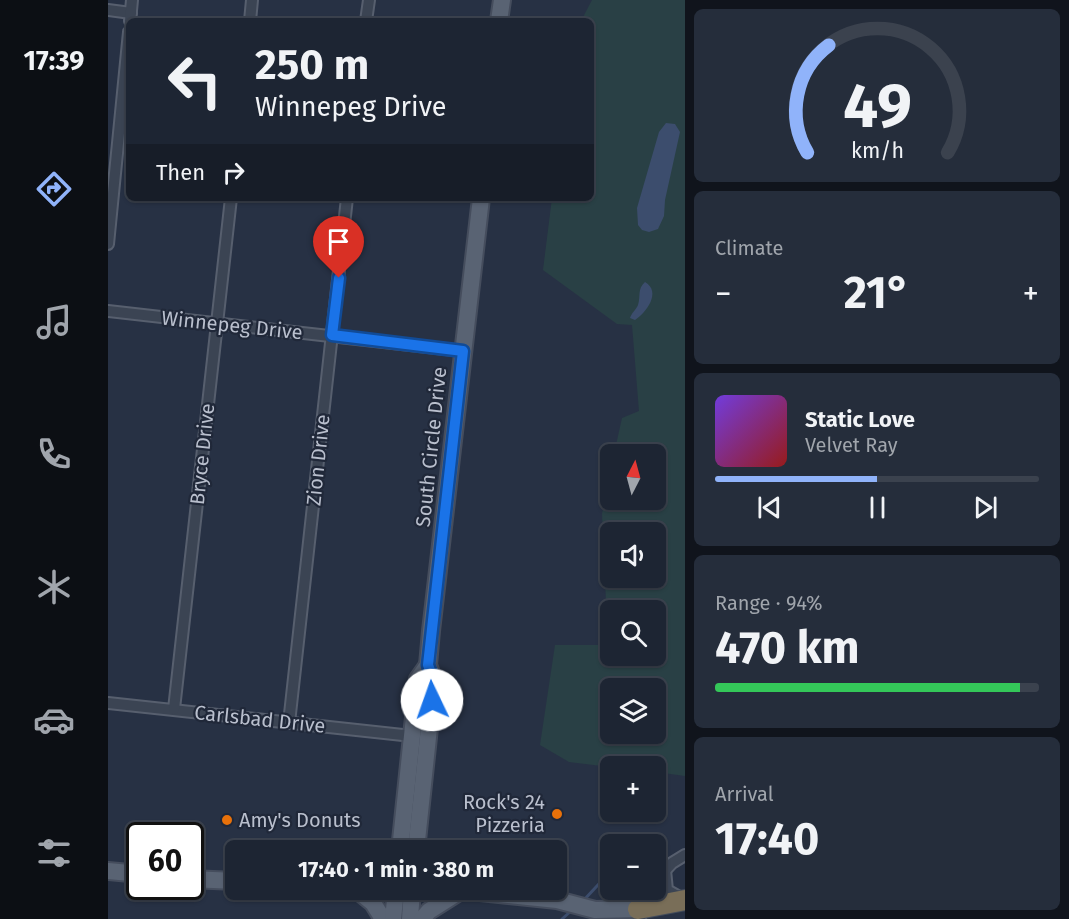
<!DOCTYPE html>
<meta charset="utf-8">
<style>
:root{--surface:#1d2533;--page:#252d3b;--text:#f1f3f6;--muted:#a0a5ac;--line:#3b424e;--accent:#90b3fa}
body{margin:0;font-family:"Fira Sans",sans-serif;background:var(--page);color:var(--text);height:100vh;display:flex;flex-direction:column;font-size:22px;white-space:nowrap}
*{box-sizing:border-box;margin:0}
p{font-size:20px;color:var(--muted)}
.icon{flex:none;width:33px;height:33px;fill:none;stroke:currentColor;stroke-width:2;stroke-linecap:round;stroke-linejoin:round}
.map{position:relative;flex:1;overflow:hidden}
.drawer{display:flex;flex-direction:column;gap:9px;padding:9px;background:#10141c;width:384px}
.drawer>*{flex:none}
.top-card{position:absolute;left:18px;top:18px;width:468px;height:183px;border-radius:9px;box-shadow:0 2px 4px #0004,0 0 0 2px var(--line);background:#1d2533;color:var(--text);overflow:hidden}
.needle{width:39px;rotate:6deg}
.controls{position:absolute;left:492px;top:444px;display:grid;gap:12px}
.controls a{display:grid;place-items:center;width:66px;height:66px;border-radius:9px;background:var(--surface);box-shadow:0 2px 4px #0004,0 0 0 2px var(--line);font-size:30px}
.speed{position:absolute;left:18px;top:822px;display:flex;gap:12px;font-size:30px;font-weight:700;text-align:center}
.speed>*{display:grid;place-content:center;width:78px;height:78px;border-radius:50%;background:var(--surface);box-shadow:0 2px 4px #0004,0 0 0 2px var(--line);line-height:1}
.speed .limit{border:3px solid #111;border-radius:9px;background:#fff;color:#111}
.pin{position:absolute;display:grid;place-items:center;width:51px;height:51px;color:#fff;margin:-62px -26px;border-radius:50% 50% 50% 0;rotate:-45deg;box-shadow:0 0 6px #0007}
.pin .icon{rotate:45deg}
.me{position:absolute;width:66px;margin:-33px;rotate:357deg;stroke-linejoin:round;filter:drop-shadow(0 0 4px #0008)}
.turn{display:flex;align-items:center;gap:21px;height:126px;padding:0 30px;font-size:27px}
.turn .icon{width:78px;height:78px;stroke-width:2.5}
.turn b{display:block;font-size:42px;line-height:51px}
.then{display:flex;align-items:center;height:57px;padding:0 30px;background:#0003;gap:12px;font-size:22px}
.big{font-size:45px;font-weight:700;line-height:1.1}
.drawer .widget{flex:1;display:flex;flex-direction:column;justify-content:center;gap:9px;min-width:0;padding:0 21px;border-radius:9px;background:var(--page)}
.drawer .dial{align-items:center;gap:0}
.dial svg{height:156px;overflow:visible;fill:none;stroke:var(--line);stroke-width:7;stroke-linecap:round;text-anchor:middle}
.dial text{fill:var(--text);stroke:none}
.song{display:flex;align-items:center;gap:18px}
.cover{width:72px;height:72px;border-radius:9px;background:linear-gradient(135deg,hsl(260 70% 55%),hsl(0 70% 35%))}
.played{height:6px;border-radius:3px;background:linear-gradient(90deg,var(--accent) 50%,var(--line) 50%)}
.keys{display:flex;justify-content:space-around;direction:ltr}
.heat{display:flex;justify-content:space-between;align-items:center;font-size:33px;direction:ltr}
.charge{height:9px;border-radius:4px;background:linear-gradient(90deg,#34c759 94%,var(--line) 0)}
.trip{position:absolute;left:117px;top:840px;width:342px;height:60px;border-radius:9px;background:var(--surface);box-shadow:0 2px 4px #0004,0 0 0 2px var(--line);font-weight:700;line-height:60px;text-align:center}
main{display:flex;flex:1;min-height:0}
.menu{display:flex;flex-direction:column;width:108px;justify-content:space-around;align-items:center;background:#0c0f14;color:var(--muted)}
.menu .icon{width:42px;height:42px}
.menu .on{color:var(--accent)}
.menu b{font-size:27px;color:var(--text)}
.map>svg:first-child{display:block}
</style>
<main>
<nav class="menu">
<b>17:39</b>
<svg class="icon on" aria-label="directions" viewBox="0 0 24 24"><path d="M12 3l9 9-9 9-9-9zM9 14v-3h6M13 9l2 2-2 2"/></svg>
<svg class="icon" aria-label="music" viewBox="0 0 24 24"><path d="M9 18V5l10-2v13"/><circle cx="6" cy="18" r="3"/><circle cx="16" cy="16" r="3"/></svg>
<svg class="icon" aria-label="phone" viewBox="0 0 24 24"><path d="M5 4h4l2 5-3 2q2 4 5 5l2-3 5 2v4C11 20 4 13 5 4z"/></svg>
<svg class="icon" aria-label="climate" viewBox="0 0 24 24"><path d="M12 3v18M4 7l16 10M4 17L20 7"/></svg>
<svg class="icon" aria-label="car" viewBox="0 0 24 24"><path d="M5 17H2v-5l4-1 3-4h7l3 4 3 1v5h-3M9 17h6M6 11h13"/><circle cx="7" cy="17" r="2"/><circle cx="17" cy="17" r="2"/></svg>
<svg class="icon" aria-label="filters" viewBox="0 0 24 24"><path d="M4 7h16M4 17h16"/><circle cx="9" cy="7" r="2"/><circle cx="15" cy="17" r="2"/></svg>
</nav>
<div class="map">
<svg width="577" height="919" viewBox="0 0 577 919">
<rect width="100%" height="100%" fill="#273144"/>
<path fill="#294045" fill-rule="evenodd" d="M484,0H577V776L548,772V766L502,767L461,762L432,745L447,645H500L494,514L502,473V500H548V454H506L514,418L531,411L524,325L509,324L435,270L444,198H483V21H473ZM502,532H548V578H502ZM502,610H548V656H502ZM502,688H548V734H502Z"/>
<g fill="#3c4d6d">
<path d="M558,123L567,124L572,132L557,200L556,216L550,229L541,232L534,230L530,225L529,208L551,132Z"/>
<path d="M537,282C554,292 538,313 527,320L522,318C524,312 528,310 530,305C533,296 529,289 537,282Z"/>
</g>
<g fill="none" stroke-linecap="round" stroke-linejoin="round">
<g stroke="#3c4d6d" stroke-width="3">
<path d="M475,901L502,872"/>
<path d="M454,919L463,911"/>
</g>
<g stroke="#575f6e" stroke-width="14">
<g id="street">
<path d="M0,10L23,13"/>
<path d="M22,21L24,0"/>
<path d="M142,21L144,0"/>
<path d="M258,21L261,0"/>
<path d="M0,244L21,32"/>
<path d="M0,311L355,351"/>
<path d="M0,703L304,736"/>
<path d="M66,709L123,198"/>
<path d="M181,723L239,198"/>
<path d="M557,870L559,890L575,899"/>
<path d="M548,880L564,863L577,855"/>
<path d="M532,919L530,909L541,890"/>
</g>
</g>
<g stroke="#454d5d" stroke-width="20">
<g id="primary">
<path d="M391,21L394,0"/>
<path d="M292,850L310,679L320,665"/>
<path d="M308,850L326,681L320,665L323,631L373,198"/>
<path d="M0,871L32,874"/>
<path d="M82,879L128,881"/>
<path d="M249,890L265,903L275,919"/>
<path d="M353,890L449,900L487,910L530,909"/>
<path d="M285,919L288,890"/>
<path d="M302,919L304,890"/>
<path d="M314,919L321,911L354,890"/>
</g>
</g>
<g stroke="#434c5b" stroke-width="22">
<path id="highway" d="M530,909L577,900"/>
</g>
<use href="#street" stroke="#3b4453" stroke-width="10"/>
<use href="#primary" stroke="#596373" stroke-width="16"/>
<use href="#highway" stroke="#796e58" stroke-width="20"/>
</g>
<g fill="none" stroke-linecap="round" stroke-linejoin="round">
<g stroke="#114b97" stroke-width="15">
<path id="route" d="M231,278L224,335L355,351L320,665L326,681L324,700"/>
</g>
<use href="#route" stroke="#1a73e8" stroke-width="10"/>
</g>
<g fill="#e8710a" stroke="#202839" stroke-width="2">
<circle cx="449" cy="814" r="6"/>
<circle cx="119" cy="820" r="6"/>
</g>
<g text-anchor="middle" stroke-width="4.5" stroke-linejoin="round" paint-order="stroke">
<g font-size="20" fill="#b9bfcd" stroke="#202839">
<text transform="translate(124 325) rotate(6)" y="7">Winnepeg Drive</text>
<text transform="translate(323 447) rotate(-84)" y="7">South Circle Drive</text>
<text transform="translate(94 454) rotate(-84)" y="7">Bryce Drive</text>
<text transform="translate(210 460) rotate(-84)" y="7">Zion Drive</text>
<text transform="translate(152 719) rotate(6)" y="7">Carlsbad Drive</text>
</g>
<g font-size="20" fill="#b9bfcd" stroke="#202839" text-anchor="end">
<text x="437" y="809">Rock's 24<tspan x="437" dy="23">Pizzeria</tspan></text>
<text x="131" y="827" text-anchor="start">Amy's Donuts</text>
</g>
</g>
</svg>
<div class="controls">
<a><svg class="needle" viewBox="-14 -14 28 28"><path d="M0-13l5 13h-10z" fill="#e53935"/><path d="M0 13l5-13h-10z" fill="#a0a5ac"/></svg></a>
<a><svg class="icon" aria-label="sound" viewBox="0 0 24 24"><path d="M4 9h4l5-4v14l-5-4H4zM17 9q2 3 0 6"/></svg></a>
<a><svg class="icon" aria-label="search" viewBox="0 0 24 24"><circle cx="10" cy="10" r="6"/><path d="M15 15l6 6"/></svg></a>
<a><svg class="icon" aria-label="layers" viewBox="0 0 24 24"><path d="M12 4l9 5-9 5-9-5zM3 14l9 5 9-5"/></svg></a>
<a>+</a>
<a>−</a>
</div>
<div class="speed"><div class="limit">60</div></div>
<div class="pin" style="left:231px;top:278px;background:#d93025"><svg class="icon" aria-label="arrive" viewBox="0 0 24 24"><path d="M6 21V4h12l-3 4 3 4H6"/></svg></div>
<svg class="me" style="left:324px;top:700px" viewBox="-20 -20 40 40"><circle r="19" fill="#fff"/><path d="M0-13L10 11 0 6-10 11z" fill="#1a73e8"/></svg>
<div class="trip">17:40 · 1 min · 380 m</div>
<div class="top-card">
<div class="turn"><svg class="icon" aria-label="left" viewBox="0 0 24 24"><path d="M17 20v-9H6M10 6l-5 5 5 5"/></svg><div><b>250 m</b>Winnepeg Drive</div></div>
<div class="then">Then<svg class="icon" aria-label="right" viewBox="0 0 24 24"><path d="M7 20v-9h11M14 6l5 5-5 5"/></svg></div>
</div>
</div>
<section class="drawer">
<div class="widget dial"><svg viewBox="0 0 100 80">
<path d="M14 69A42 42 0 1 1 86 69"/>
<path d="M14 69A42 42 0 0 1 25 14" stroke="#90b3fa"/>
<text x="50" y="56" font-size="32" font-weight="700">49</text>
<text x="50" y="72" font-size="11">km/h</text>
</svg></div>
<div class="widget"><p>Climate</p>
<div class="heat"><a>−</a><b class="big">21°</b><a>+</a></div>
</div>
<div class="widget">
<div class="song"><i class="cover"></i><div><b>Static Love</b><p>Velvet Ray</p></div></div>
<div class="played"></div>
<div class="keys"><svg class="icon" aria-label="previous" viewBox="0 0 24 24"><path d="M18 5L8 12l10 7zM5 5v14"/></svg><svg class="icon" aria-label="pause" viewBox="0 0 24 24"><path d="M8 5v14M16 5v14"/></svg><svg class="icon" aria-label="next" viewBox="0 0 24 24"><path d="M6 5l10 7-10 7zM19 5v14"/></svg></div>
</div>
<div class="widget"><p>Range · 94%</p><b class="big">470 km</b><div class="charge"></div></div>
<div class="widget"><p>Arrival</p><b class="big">17:40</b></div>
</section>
</main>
